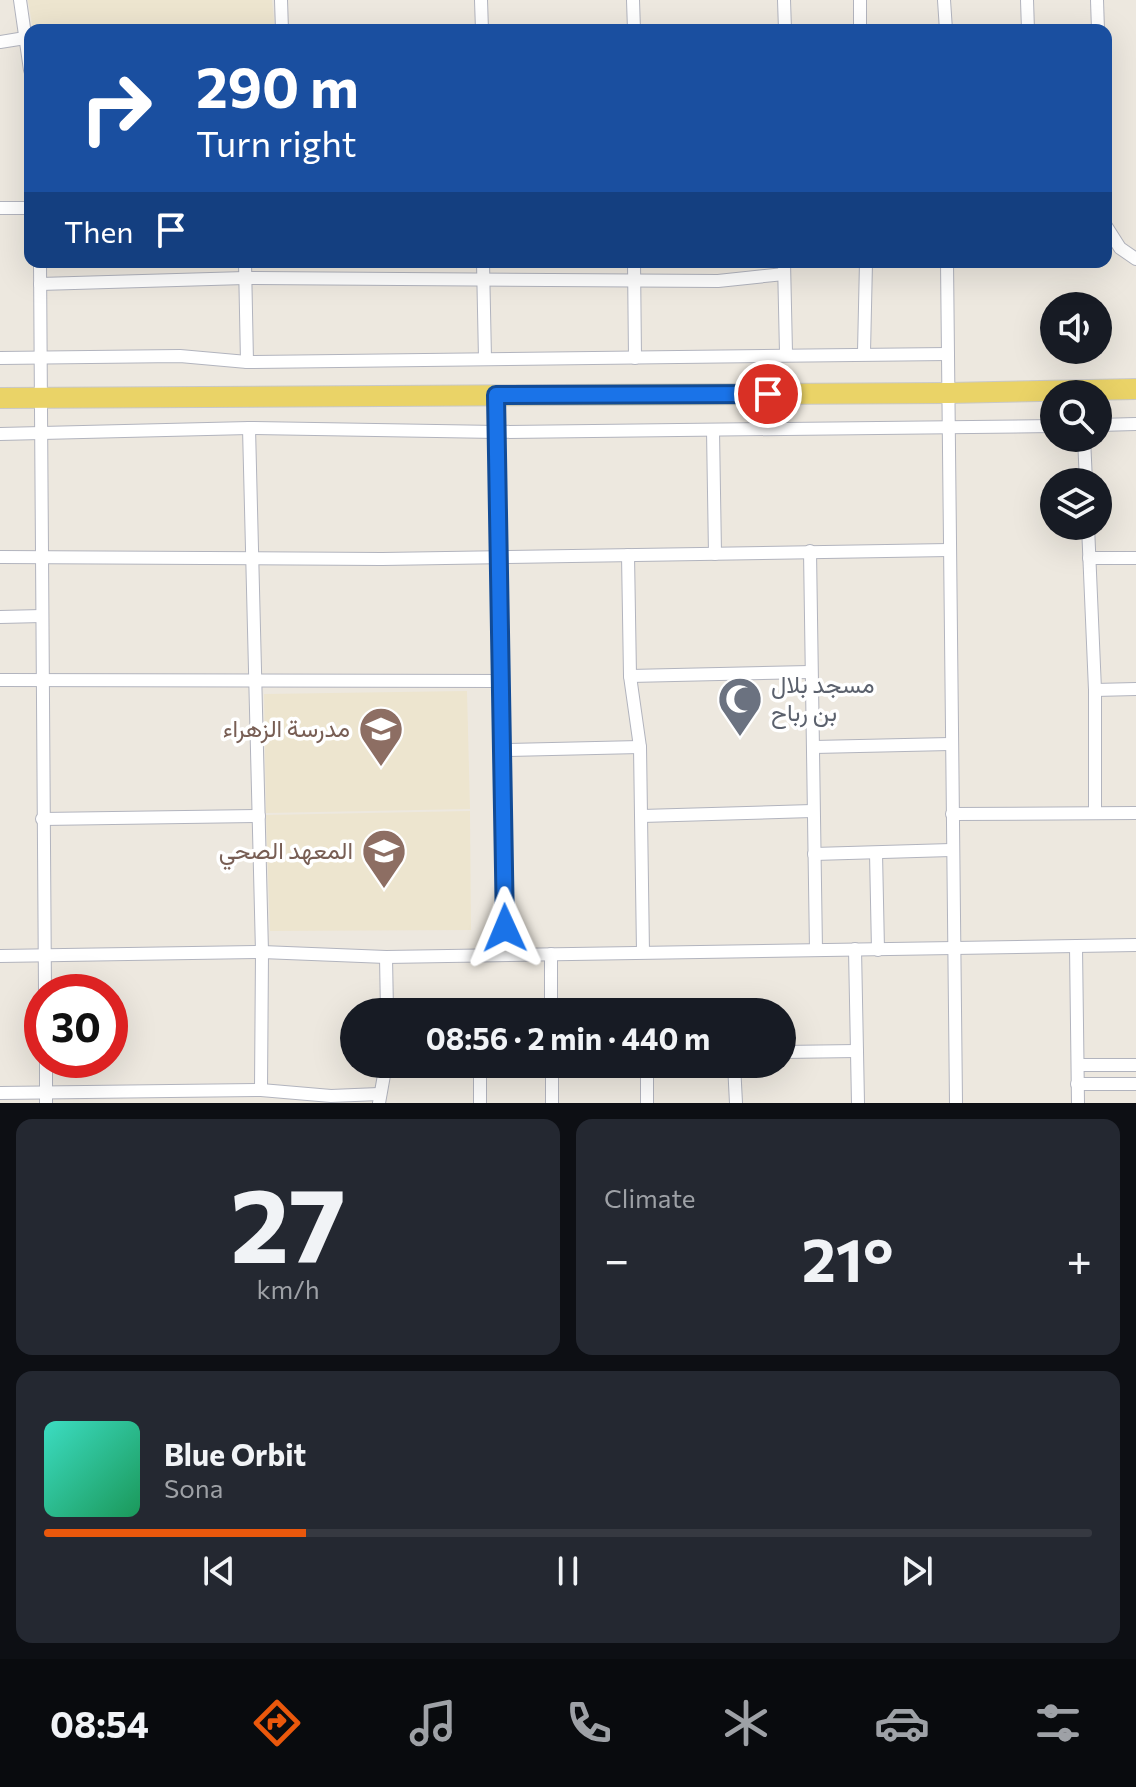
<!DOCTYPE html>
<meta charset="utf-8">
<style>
:root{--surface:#171b24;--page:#242831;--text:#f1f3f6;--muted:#9ea1a6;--line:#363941;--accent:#ea580c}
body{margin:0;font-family:Commissioner,Vazirmatn,sans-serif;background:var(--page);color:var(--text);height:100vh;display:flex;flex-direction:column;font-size:30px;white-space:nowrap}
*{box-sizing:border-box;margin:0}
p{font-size:26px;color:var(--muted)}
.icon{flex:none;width:44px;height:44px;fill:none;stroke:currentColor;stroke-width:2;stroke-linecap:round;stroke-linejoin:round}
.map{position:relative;height:1103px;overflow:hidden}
.drawer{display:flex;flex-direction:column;gap:16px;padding:16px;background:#0d0f14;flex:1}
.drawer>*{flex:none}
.top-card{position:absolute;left:24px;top:24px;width:1088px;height:244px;border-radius:16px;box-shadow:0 8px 32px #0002;background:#1a4fa0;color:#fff;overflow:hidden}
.buttons{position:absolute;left:1040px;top:292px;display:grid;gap:16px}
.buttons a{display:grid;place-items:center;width:72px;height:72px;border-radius:50%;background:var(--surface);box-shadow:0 8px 32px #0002;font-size:40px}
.speed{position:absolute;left:24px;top:974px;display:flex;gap:16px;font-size:40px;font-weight:700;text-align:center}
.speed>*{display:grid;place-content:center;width:104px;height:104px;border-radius:50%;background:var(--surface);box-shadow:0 8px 32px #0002;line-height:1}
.speed .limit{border:12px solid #d22;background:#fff;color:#111}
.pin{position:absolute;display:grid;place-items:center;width:68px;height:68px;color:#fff;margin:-34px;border:4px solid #fff;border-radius:50%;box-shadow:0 2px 8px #0007}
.me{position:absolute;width:88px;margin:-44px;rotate:359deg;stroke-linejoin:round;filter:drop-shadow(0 0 6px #0008)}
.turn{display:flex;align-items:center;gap:28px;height:168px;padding:0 40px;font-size:36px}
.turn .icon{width:104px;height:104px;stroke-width:2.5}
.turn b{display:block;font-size:56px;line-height:68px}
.then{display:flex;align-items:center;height:76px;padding:0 40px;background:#0003;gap:16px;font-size:30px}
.big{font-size:60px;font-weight:700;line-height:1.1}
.drawer .tile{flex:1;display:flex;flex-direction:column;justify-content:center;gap:12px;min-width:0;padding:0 28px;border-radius:16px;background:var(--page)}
.drawer .dial{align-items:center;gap:0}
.dial b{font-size:104px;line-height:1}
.song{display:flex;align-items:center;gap:24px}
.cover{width:96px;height:96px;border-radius:12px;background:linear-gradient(135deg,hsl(170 70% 55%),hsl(150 70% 35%))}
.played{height:8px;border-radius:4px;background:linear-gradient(90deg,var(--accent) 25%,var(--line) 25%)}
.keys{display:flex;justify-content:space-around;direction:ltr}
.heat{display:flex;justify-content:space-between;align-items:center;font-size:44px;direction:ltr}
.drawer .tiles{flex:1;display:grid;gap:16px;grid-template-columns:1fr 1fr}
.tile:last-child{grid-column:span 2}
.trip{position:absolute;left:340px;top:998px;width:456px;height:80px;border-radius:40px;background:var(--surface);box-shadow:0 8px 32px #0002;font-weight:700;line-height:80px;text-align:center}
.tab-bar{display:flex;height:128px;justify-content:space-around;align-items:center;background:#090b0e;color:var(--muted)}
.tab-bar .icon{width:56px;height:56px}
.tab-bar .selected{color:var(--accent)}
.tab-bar b{font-size:36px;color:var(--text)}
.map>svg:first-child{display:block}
</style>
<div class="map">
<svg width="1136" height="1103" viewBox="0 0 1136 1103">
<rect width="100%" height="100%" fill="#ede8df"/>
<g fill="#ede5cf">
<path d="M28,0H272L275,30H33Z"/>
<path d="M467,691L470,809L266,813L264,694Z"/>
<path d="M470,811L471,930L270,931L266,815Z"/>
</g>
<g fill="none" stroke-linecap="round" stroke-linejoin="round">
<g stroke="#b2b4be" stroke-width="14">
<g id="minor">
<path d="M20,0L30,70"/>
<path d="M281,0L282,30"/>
<path d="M481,0L482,30"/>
<path d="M633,0L634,30"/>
<path d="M784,0L785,30"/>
<path d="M860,0V30"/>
<path d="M944,0L946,30"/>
<path d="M1027,0L1028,30"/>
<path d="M1097,0L1098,30"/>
<path d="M0,42L25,38"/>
<path d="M0,208H30"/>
<path d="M1106,226L1120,248L1136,259"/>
<path d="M40,262L45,992"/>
<path d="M245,262L247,362"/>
<path d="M483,262L485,359"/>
<path d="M634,262L635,358"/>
<path d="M784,262L786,353"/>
<path d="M947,262L956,1103"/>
<path d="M40,284L245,278L718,281L784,274"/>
<path d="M864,352L866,262"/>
<path d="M0,358L180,356L247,362L948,354"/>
<path d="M496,395L505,954"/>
<path d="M1098,425L1136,424"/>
<path d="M249,428L262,952L261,1090"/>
<path d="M713,430L715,554"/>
<path d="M0,434L249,428L497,432L1054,426"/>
<path d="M1084,438L1086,482"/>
<path d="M1088,526L1095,690V813"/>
<path d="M810,551L816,950"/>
<path d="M628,555L630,676L640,747L643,952"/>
<path d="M0,557L382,559L949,550"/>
<path d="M1089,558H1136"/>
<path d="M0,617L42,616"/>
<path d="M630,676L810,672"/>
<path d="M0,680L503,681"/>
<path d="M1095,690L1136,689"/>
<path d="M814,747L950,744"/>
<path d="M504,750L640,747"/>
<path d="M952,814L1136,813"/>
<path d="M642,816L812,811"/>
<path d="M42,819L259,816"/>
<path d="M876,853L878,950"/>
<path d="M814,854L951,850"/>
<path d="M1076,947L1078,1103"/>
<path d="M855,949L858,1103"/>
<path d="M551,954V1012"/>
<path d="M0,956L262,952L386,957L1136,945"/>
<path d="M386,957L387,1012"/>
<path d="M782,1052L857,1051"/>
<path d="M46,1060V1103"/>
<path d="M552,1064V1103"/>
<path d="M647,1064V1103"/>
<path d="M734,1064L736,1103"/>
<path d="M1079,1065H1136"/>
<path d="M1077,1084H1136"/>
<path d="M0,1093L261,1090L331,1096L379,1094"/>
<path d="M379,1103L386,1064"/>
<path d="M480,1103V1064"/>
</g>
</g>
<g stroke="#c8c8c8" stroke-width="22">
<path id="primary" d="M0,398L949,393L1136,389"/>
</g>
<use href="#minor" stroke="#fff" stroke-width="12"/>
<use href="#primary" stroke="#ead367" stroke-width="20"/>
</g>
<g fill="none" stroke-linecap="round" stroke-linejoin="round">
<g stroke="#114b97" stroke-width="20">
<path id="route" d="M505,928L496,395L768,394"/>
</g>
<use href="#route" stroke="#1a73e8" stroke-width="14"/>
</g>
<defs>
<g id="mosque-pin" transform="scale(2.3)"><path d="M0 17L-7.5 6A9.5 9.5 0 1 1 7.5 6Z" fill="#6b7280" stroke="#fff"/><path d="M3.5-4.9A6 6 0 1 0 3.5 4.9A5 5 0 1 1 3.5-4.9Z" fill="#fff"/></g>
<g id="school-pin" transform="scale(2.3)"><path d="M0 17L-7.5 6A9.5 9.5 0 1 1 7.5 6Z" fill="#8d6e63" stroke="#fff"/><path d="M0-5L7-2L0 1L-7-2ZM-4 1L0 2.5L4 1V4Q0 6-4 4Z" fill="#fff"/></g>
</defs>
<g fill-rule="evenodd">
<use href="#mosque-pin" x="740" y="699"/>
<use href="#school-pin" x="381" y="729"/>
<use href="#school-pin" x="384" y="851"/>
</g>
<g text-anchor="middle" stroke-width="7" stroke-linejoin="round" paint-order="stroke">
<g font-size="24" fill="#5b616d" stroke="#fff" text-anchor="start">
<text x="771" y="693">مسجد بلال<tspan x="771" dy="28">بن رباح</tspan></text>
</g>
<g font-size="24" fill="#785e54" stroke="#fff" text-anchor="end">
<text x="350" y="737">مدرسة الزهراء</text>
<text x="353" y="859">المعهد الصحي</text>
</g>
</g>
</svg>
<div class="buttons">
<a><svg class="icon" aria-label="sound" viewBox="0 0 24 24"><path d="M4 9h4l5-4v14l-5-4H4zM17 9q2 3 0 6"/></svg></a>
<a><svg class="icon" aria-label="search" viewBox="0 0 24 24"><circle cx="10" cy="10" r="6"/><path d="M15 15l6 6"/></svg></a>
<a><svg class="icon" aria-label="layers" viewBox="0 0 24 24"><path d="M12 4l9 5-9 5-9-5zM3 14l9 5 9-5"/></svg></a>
</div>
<div class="speed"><div class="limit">30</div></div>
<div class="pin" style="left:768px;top:394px;background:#d93025"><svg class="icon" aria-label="arrive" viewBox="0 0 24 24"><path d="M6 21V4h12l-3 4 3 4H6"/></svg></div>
<svg class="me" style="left:505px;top:928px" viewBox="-20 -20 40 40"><path d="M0-17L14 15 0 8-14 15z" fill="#1a73e8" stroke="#fff" stroke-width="4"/></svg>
<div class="trip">08:56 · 2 min · 440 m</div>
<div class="top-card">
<div class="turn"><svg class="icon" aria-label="right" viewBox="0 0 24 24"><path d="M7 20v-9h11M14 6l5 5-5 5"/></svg><div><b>290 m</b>Turn right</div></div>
<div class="then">Then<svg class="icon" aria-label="arrive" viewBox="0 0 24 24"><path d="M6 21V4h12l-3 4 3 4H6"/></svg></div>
</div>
</div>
<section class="drawer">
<div class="tiles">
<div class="tile dial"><b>27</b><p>km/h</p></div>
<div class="tile"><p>Climate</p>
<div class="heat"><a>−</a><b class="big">21°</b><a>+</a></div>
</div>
<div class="tile">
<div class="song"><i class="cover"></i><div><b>Blue Orbit</b><p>Sona</p></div></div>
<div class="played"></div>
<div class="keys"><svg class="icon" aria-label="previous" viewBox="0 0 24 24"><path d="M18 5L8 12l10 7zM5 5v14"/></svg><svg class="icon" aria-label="pause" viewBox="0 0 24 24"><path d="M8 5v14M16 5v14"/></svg><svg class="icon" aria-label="next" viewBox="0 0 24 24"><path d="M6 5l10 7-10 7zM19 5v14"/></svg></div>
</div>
</div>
</section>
<nav class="tab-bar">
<b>08:54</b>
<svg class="icon selected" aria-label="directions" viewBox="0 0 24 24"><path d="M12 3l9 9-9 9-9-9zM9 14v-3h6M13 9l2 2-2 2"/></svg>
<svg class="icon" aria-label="music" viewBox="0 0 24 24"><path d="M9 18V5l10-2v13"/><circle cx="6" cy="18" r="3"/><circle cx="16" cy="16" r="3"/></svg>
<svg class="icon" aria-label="phone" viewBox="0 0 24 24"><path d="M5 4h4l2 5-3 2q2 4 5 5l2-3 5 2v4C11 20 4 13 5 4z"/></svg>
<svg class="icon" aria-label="climate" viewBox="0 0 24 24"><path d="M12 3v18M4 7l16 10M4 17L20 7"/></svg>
<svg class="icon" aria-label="car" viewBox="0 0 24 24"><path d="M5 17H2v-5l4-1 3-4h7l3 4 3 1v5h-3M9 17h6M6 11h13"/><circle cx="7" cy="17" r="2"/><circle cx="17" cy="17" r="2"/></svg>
<svg class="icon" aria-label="filters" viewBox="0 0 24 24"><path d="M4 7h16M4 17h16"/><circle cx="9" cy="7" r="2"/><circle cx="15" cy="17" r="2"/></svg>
</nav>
